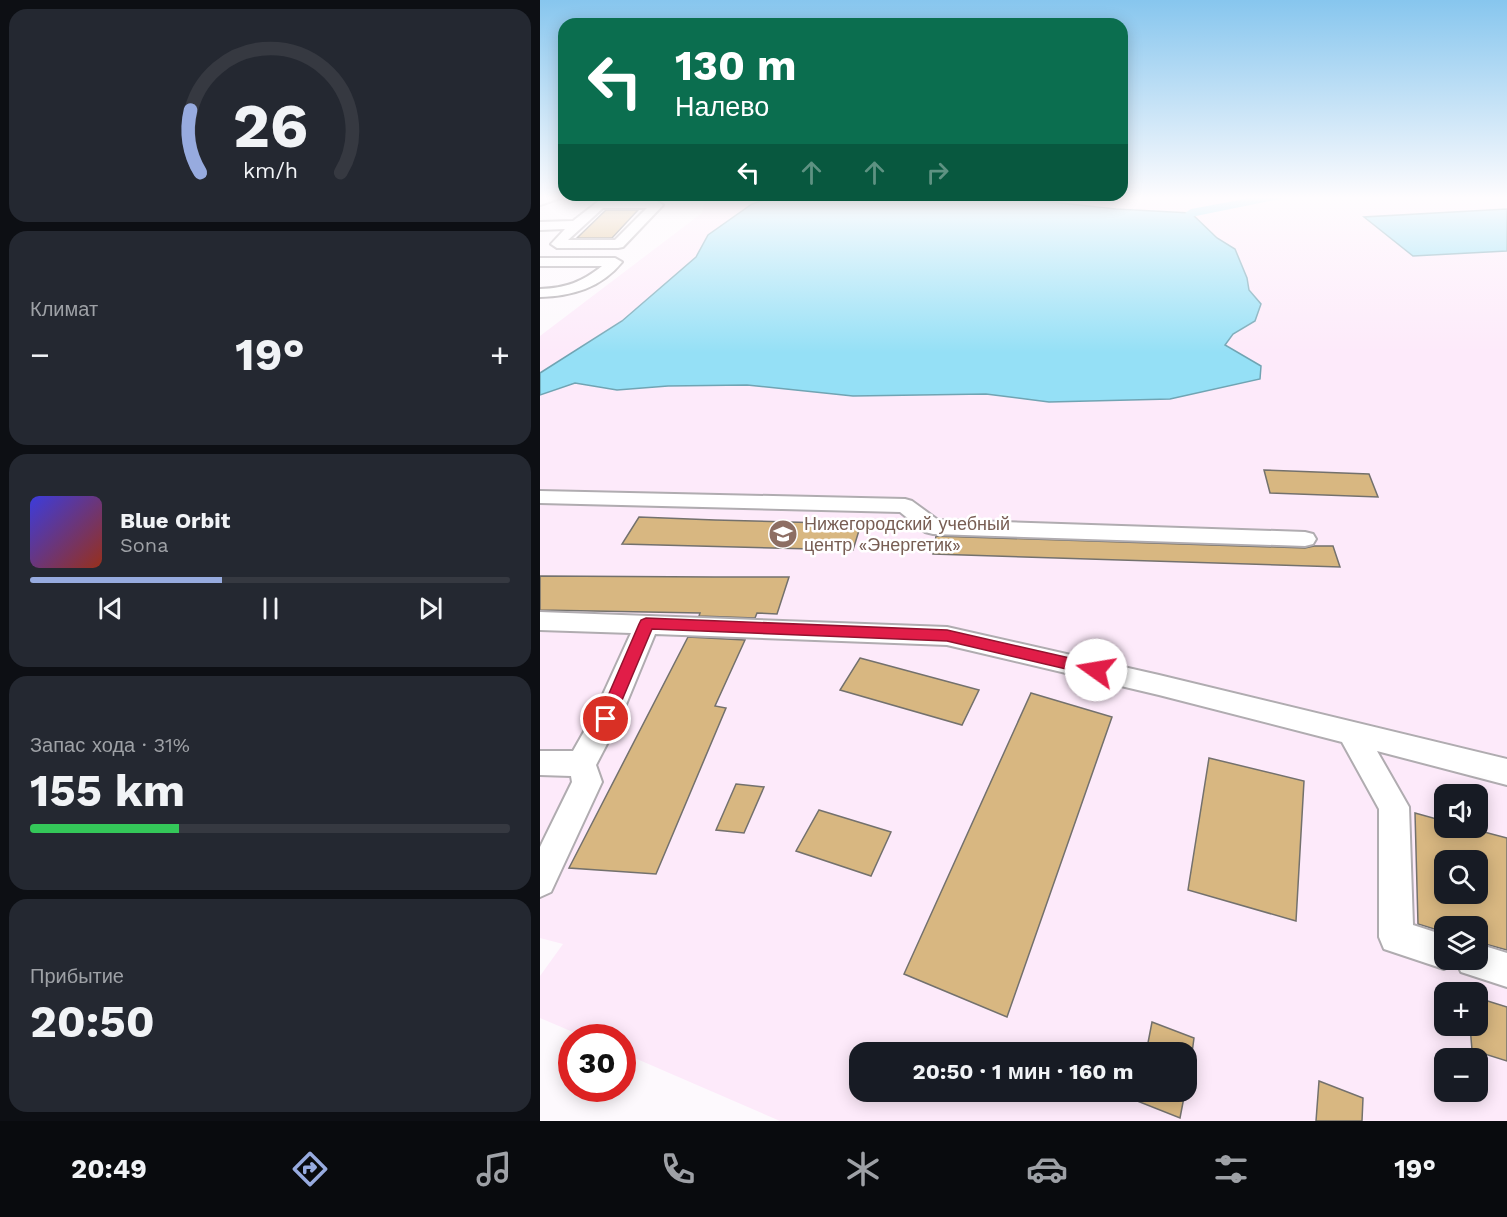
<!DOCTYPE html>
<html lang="ru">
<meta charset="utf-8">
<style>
:root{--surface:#171b24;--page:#242831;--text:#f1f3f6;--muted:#9ea1a6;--line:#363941;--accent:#97abdf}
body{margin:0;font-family:"Work Sans",sans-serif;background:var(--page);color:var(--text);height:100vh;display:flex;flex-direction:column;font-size:22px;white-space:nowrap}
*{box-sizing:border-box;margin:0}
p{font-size:20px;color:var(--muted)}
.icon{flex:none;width:33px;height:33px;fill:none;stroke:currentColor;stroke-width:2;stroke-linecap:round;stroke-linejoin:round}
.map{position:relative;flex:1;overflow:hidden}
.side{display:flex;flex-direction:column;gap:9px;padding:9px;background:#0d0f14;width:540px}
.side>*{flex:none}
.banner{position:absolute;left:18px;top:18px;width:570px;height:183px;border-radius:18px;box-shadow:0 3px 15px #0003;background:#0b6e4f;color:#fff;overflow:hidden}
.fabs{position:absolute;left:894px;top:784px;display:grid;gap:12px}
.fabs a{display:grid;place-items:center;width:54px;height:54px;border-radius:12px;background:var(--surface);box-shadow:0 3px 15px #0003;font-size:30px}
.speed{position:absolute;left:18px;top:1024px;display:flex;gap:12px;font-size:30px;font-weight:700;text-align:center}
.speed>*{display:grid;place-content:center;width:78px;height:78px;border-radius:50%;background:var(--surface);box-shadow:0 3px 15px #0003;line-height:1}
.speed .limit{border:9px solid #d22;background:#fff;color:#111}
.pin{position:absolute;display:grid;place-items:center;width:51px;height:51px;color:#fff;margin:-26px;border:3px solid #fff;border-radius:50%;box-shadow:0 2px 6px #0007}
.me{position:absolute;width:66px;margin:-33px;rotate:283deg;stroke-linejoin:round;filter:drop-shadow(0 0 4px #0008)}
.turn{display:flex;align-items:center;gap:21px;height:126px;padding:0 18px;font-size:27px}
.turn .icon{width:78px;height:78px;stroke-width:2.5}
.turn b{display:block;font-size:42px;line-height:51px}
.lanes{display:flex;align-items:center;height:57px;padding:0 18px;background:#0003;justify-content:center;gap:30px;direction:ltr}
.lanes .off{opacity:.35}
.big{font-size:45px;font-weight:700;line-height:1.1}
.side .tile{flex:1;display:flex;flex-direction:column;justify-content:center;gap:9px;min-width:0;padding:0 21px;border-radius:18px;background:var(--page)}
.side .dial{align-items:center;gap:0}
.dial svg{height:156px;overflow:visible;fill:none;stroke:var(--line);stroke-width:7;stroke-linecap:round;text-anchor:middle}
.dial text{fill:var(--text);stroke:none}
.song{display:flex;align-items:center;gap:18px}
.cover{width:72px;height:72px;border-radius:9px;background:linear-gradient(135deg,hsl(240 70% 55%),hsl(10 70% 35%))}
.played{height:6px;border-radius:3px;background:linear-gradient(90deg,var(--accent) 40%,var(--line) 40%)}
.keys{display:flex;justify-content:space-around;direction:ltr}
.heat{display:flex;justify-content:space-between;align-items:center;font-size:33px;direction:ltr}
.charge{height:9px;border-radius:4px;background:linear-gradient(90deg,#34c759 31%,var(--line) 0)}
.trip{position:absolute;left:309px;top:1042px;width:348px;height:60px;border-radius:18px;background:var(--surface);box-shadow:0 3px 15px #0003;font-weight:700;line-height:60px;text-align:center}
.dock{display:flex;height:96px;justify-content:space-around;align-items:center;background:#090b0e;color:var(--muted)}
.dock .icon{width:42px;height:42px}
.dock .on{color:var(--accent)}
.dock b{font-size:27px;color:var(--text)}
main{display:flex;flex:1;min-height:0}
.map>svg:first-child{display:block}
</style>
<main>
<section class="side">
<div class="tile dial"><svg viewBox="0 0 100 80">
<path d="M14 69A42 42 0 1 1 86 69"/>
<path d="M14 69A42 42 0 0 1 9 37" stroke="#97abdf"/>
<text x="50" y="56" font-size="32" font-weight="700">26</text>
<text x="50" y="72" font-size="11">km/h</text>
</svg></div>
<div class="tile"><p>Климат</p>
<div class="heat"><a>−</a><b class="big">19°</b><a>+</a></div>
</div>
<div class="tile">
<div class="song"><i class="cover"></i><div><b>Blue Orbit</b><p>Sona</p></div></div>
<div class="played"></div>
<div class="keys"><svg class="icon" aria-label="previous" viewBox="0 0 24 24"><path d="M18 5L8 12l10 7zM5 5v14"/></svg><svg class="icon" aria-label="pause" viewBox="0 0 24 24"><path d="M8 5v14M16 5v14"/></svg><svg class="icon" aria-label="next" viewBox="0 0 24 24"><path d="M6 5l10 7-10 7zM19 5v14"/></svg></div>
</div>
<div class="tile"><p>Запас хода · 31%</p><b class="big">155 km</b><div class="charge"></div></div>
<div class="tile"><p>Прибытие</p><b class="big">20:50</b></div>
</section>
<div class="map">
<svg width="967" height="1121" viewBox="0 0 967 1121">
<rect width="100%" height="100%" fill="#fdf9fd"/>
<path fill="#fdeafa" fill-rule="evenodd" d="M165,196H967V1121H240L83,1053L82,1038H47L0,1018V976L23,944L0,938V336L162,213ZM904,795H938V828H904ZM904,861H938V894H904ZM904,927H938V960H904ZM904,993H938V1026H904ZM320,1053H646V1092H320ZM904,1059H938V1092H904Z"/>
<g fill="#95e0f6" stroke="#70a4b3" stroke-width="1.5">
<path d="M387,196L447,200L484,199L576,209L651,213L677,238L695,249L707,278L709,290L721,304L715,321L693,334L685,345L721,366L720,379L630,399L509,402L446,394L313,396L207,385L128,386L77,390L35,383L0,395V373L82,321L156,257L168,235L212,204L238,196Z"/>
<path d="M967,209V251L873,256L824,217Z"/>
</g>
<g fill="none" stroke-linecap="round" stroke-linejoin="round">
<path fill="#95e0f6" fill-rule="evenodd" d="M721,196H746L740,199L651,217L645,213L651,209Z"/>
</g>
<g fill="#d8b781" stroke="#73716d" stroke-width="1.5" fill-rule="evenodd">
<path d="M66,210H98L72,238H37Z"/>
<path d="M724,470L829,474L838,497L730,493Z"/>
<path d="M99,517L175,520L321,524L313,550L82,544Z"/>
<path d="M396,536L765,548L774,546H793L800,567L393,554Z"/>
<path d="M0,576L174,577H249L237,614L217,613L215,618L159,616L160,613L0,610Z"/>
<path d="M148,637L205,640L175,706L186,708L116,874L29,868Z"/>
<path d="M320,658L439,690L422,725L300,690Z"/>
<path d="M491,693L572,717L467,1017L364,974Z"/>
<path d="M669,758L764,781L756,921L648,890Z"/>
<path d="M196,784L224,787L204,833L176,830Z"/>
<path d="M279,810L351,832L331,876L256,851Z"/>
<path d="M875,813L904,821V828H929L967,838V950L938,942V927H904V932L878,924ZM904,861H938V894H904Z"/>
<path d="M938,998L967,1007V1061L932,1050L930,1026H938Z"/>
<path d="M612,1022L654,1038L652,1053H606Z"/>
<path d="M779,1081L823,1098L822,1121H776Z"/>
<path d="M645,1092L640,1118L577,1093V1092Z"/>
</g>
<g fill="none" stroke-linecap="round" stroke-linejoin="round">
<g stroke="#b0acb0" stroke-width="4">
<g id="minor">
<path d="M5,196H26L0,205V197Z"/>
<path d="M60,200L117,201L123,205L83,247L78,248H17L11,244L25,229L0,230V222L33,221ZM63,208H107L75,240H28Z"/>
<path d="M0,258H75L82,262C61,288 32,296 0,297V289C26,288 42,282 62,266H0Z"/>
<path d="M0,491L365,499L372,501L398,520L765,532L773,534L776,539L773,544L765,546L393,534L385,532L360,512L0,503Z"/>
<path d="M0,612L407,627L619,675L967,759V785L837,751L869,807L873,925L904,935V960H938V944L967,953V987L921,972L917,963L904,969L844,949L839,937V809L802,742L619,695L407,645L115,634L80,719L56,765L62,782L11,892L0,897V847L32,782L31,776L0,775V751H33L54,714L91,633L0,630Z"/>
</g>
</g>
<use href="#minor" fill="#fff" fill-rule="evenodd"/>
</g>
<linearGradient id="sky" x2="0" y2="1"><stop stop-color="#87c6ee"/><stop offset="0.56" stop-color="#fefcfe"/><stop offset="1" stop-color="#fefcfe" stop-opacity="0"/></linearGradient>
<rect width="967" height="353" fill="url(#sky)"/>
<path fill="#e11d48" stroke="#92132f" stroke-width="1.5" d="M106,618L407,630L556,664L561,666L564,670L561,675L556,676L407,641L112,629L72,724L66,726L60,724L58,719L99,624L101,620Z"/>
<defs>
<g id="university-disc" transform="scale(1.5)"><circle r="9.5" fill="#8d6e63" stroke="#fff"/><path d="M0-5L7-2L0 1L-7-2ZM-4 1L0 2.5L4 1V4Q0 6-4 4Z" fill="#fff"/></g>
</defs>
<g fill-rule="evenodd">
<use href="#university-disc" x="243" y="534"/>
</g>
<g text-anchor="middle" stroke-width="5" stroke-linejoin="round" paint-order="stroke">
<g font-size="18" fill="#785e54" stroke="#fff" text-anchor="start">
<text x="264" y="530">Нижегородский учебный<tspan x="264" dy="21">центр «Энергетик»</tspan></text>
</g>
</g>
</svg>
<div class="fabs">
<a><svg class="icon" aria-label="sound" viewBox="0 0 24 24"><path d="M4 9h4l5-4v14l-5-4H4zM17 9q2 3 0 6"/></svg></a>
<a><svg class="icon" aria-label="search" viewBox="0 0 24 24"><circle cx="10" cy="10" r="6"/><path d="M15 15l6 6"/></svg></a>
<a><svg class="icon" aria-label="layers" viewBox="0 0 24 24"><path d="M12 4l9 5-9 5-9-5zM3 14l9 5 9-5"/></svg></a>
<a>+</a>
<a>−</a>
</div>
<div class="speed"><div class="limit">30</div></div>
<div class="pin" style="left:66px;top:719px;background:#d93025"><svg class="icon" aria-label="arrive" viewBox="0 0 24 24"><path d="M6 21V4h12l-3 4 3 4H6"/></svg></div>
<svg class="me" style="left:556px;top:670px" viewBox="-20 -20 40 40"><circle r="19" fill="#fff"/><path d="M0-13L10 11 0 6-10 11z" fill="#e11d48"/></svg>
<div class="trip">20:50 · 1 мин · 160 m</div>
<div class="banner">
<div class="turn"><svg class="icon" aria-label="left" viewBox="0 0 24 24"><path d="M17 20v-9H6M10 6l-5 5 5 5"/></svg><div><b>130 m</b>Налево</div></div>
<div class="lanes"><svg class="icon" aria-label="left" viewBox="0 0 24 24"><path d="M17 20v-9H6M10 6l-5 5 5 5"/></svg><svg class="icon off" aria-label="ahead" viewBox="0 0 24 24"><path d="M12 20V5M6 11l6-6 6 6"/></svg><svg class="icon off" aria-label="ahead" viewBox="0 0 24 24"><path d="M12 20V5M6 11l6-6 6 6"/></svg><svg class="icon off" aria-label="right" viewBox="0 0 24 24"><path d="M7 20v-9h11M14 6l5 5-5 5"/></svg></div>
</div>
</div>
</main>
<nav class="dock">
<b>20:49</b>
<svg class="icon on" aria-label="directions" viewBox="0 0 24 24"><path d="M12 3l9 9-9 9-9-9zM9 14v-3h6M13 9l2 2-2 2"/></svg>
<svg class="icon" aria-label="music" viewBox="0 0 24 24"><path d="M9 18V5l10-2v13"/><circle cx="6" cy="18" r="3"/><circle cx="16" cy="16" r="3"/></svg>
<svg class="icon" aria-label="phone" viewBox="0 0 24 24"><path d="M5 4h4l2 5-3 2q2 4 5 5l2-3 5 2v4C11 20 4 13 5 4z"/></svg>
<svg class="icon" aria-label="climate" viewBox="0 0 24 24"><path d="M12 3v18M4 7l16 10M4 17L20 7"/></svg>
<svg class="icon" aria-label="car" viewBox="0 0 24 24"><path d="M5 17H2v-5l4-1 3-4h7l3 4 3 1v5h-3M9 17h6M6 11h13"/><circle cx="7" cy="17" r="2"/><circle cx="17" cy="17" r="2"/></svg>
<svg class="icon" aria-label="filters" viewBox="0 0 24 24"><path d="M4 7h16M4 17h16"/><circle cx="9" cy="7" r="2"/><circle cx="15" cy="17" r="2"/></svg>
<b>19°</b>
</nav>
